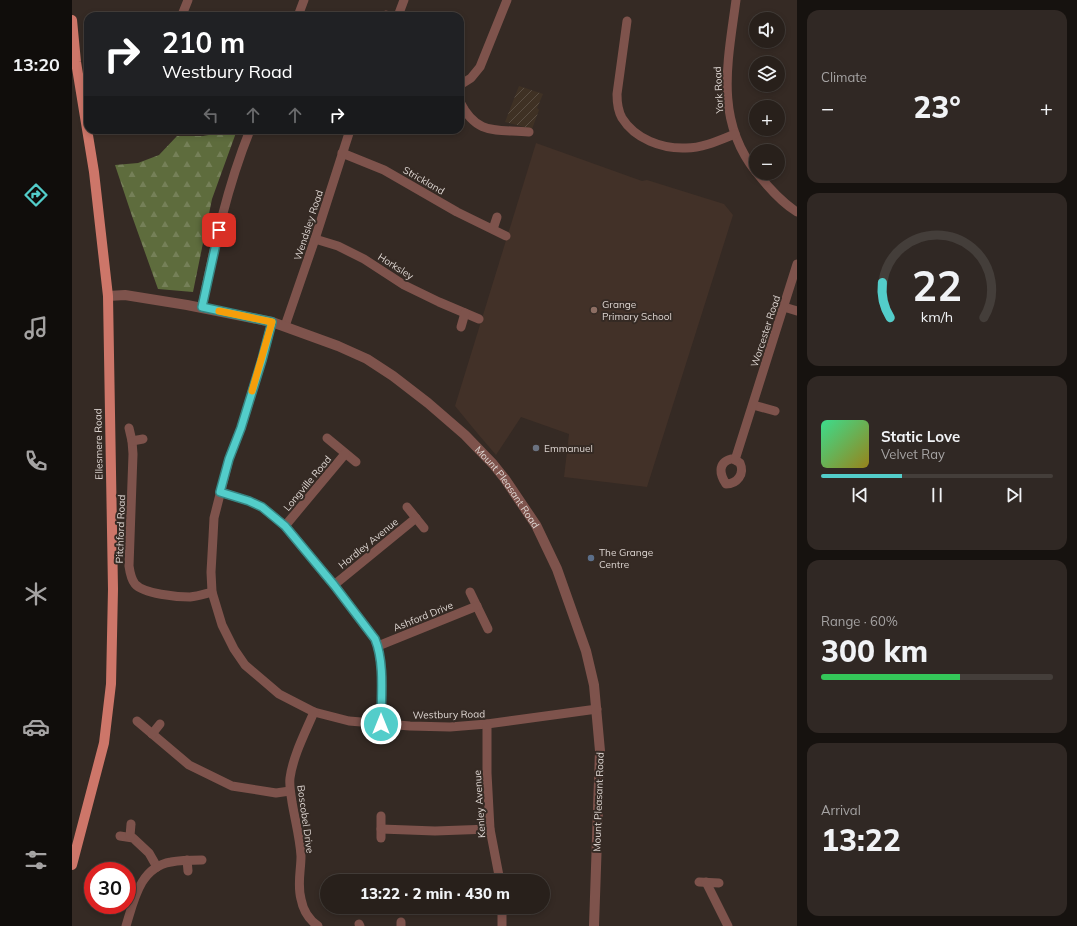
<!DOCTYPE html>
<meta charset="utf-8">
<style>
:root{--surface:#28201b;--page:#302824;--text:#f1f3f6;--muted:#a5a3a3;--line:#443e3a;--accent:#53cdca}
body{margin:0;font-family:Mulish,sans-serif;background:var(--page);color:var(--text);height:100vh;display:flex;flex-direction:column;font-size:15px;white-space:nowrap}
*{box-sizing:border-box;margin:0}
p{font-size:13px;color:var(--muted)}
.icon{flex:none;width:22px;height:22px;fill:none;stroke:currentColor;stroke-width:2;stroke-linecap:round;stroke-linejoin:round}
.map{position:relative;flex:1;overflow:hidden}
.panel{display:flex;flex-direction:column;gap:10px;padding:10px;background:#16120f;width:280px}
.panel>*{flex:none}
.top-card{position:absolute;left:12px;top:12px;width:380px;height:122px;border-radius:12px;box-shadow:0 2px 6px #0003,0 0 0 1px var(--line);background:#202124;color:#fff;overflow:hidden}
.fabs{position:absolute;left:677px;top:12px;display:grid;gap:8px}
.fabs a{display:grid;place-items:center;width:36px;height:36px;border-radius:50%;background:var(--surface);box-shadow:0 2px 6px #0003,0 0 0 1px var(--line);font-size:20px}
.speed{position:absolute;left:12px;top:862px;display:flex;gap:8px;font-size:20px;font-weight:700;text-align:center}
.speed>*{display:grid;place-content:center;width:52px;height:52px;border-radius:50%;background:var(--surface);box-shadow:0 2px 6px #0003,0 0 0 1px var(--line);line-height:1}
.speed .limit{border:6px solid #d22;background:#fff;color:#111}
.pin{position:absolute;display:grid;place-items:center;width:34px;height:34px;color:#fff;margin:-17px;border-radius:8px;box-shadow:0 2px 6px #0006}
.me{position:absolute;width:44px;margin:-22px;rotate:0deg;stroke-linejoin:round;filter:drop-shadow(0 0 3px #0008)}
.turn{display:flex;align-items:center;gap:14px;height:84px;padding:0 12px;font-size:18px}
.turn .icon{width:52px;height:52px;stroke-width:2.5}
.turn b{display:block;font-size:28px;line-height:34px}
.lanes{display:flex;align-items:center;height:38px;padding:0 12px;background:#0003;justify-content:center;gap:20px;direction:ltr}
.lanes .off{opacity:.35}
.big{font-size:30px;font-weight:800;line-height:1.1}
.panel .tile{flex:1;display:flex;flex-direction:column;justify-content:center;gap:6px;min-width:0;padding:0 14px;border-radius:12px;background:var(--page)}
.panel .dial{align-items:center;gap:0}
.dial svg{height:104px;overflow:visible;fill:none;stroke:var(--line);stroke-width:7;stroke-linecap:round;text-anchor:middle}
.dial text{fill:var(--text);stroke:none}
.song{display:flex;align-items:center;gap:12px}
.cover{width:48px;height:48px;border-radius:6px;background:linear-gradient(135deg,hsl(150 70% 55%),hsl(50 70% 35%))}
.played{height:4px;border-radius:2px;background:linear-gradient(90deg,var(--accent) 35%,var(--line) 35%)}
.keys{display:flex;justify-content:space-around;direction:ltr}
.heat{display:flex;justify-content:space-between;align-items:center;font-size:22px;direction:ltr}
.charge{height:6px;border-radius:3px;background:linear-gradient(90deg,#34c759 60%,var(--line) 0)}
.trip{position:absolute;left:248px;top:874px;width:230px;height:40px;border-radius:20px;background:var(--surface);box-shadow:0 2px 6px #0003,0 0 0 1px var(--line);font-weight:800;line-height:40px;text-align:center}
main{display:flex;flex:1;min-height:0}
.dock{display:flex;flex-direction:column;width:72px;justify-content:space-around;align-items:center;background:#100d0b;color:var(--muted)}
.dock .icon{width:28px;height:28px}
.dock .on{color:var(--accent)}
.dock b{font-size:18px;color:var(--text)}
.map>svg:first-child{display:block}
</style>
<main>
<nav class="dock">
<b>13:20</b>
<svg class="icon on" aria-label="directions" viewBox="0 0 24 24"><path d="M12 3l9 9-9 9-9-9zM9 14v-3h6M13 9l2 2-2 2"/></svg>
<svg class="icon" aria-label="music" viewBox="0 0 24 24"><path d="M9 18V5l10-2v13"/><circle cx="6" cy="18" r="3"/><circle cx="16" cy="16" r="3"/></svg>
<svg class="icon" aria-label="phone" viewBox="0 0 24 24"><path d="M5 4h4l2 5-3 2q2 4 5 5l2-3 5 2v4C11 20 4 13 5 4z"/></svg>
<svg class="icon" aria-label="climate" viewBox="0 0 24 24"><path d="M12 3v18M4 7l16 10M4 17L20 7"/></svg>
<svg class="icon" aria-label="car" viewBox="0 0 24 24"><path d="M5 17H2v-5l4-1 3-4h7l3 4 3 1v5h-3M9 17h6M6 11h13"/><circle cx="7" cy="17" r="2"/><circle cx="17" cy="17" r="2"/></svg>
<svg class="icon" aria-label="filters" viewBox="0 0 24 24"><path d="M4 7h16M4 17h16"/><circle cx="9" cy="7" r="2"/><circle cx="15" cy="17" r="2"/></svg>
</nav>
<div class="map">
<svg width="725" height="926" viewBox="0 0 725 926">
<defs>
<pattern id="industrial-furrows" width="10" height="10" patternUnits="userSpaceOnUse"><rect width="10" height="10" fill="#3f3124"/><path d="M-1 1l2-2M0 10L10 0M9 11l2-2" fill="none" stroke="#5a4e43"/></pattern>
<pattern id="forest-firs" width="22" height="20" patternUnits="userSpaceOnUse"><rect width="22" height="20" fill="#5e6c3d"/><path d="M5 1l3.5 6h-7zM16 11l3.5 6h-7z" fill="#758058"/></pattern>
</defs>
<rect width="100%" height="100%" fill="#352a24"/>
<path fill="url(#industrial-furrows)" d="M447,86L471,94L465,108L467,110L460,129L433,122Z"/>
<path fill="#423128" d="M464,143L570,181L575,180L652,204L661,215L575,487L492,477L497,434L449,417L424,455L406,434L383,406Z"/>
<path fill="url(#forest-firs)" d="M165,130L140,199L121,292L86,289L60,216L43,165L66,163L87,155L105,136H131Z"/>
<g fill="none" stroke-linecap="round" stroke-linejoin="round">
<g stroke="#7e534c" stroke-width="9">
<path d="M664,0C656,61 642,119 684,172"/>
<path d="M110,15L116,0"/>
<path d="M314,15L318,16"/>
<path d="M226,16L232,0"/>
<path d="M326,16L332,0"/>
<path d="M555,21L545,94C545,102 546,111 550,118C563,139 590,149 614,148C631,148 648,140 663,134"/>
<path d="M388,85L399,78L408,67L435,0"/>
<path d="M388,102C405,136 424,129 457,132"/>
<path d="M270,153L312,170L385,212L434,236"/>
<path d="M685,173C696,187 709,202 725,212"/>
<path d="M421,229L425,217"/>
<path d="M243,239L266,246L292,259L332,285L367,302L407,319"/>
<path d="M130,307C142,247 155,187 178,130"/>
<path d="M712,307L725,311"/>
<path d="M200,322L190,360L169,428L157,459L142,518L141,537L139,572L140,592L150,625L162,649L173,665L207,694L242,712L277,721L338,726L378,727L415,724L525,709"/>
<path d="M213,326L243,239L278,130"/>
<path d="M389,327L393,313"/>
<path d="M681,405L703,411"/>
<path d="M57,428L60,441L61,454L57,566C58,573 59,579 63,584C72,594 105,597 118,597C126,596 132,594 140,592"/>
<path d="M255,438L284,462"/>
<path d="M60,441L71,439"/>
<path d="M659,459H662L668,463C673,474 665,484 654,484C648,475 645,463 659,459Z"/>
<path d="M663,460L725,264"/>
<path d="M148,492L177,501L190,507L213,526L262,585L303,639C313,664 309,697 309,724"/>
<path d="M335,507L352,528"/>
<path d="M213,526L273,454"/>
<path d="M262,585L344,518"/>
<path d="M398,592L416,629"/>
<path d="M306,646L405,606"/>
<path d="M242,712C233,733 221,756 218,778C217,786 219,794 220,802C223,820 228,838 229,856C229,871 225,884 229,899C231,910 236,919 246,926"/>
<path d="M65,721L117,765L160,786L204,793L218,791"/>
<path d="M415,724V773L418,829L428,881"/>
<path d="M80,734L88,724"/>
<path d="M309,816V838"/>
<path d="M309,829L363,831L418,829"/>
<path d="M48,836L61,838L77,853L85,867"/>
<path d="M58,836L59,824"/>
<path d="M115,860L116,871"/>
<path d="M627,882L647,883"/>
<path d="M634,882L656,926"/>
<path d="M287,924L288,926"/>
<path d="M54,926C62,900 68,867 99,862C109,860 120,860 130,860"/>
<path d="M329,926V922"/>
<path d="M430,926V907"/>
</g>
<path stroke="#7e534c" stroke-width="10" id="s1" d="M36,296L53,295L115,305L200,322L266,346L295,359L321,376L356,403L393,435L421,464L433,479L464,525L485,569L514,651L522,685L528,751L522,926"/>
<path stroke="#cd7669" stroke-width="10" d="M0,20L4,62L22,172L36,296L41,589L39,684L32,743L0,865"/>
</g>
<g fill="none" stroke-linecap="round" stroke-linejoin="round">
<g stroke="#368583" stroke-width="10">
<path id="route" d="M147,230L130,307L200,322L190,360L169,428L157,459L148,492L177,501L190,507L213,526L262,585L303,639C313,663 309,697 309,724"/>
</g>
<use href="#route" stroke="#53cdca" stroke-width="7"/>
<path stroke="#f59e0b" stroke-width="7" d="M147,311L200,322L180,391"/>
</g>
<circle fill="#8d6e63" stroke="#352a24" stroke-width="1.5" cx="522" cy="310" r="4"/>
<circle fill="#6b7280" stroke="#352a24" stroke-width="1.5" cx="464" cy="448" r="4"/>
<circle fill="#5c6f8a" stroke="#352a24" stroke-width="1.5" cx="519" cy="558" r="4"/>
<g text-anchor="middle" stroke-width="4" stroke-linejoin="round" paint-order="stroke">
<g font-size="10" fill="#ded6d2" stroke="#352a24">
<text transform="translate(646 90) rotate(-93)" y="4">York Road</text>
<text transform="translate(352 180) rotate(30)" y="4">Strickland</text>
<text transform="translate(236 225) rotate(-72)" y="4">Wendsley Road</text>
<text transform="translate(324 266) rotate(32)" y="4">Horksley</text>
<text transform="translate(693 331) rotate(-72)" y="4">Worcester Road</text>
<text transform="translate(26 444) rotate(-91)" y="4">Ellesmere Road</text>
<text transform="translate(235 483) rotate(-50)" y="4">Longville Road</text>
<text dy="4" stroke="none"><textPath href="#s1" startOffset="460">Mount Pleasant Road</textPath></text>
<text transform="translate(48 529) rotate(-88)" y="4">Pitchford Road</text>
<text transform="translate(296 543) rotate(-39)" y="4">Hordley Avenue</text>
<text transform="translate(351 616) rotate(-22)" y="4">Ashford Drive</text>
<text transform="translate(377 714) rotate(-1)" y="4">Westbury Road</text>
<text transform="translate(526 802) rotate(-88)" y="4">Mount Pleasant Road</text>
<text transform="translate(407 804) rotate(-94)" y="4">Kenley Avenue</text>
<text transform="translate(234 819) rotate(82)" y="4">Boscobel Drive</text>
</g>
<g font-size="10" fill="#ded6d2" stroke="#352a24" text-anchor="start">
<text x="530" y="308">Grange<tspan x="530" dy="12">Primary School</tspan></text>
<text x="472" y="452">Emmanuel</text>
<text x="527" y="556">The Grange<tspan x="527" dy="12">Centre</tspan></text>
</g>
</g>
</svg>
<div class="fabs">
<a><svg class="icon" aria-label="sound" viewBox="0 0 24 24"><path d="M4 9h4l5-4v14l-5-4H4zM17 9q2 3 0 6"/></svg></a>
<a><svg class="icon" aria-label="layers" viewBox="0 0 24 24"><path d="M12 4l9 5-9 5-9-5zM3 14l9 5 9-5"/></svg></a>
<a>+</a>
<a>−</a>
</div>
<div class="speed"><div class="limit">30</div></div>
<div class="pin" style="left:147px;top:230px;background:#d93025"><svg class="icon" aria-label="arrive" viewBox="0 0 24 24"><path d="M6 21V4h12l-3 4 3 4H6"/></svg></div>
<svg class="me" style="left:309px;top:724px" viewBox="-20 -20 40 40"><circle r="17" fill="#53cdca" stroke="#fff" stroke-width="3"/><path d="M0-11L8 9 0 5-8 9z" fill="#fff"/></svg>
<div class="trip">13:22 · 2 min · 430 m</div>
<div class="top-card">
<div class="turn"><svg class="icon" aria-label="right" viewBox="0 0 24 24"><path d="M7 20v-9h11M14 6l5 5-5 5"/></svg><div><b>210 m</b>Westbury Road</div></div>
<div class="lanes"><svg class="icon off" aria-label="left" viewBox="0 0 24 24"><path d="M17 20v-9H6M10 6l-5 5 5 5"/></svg><svg class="icon off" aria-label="ahead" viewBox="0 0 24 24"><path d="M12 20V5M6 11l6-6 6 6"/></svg><svg class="icon off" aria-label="ahead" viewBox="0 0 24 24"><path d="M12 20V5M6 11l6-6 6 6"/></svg><svg class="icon" aria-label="right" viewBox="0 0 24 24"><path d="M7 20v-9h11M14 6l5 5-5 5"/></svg></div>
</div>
</div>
<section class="panel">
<div class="tile"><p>Climate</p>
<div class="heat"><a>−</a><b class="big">23°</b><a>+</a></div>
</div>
<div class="tile dial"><svg viewBox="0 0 100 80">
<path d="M14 69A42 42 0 1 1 86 69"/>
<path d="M14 69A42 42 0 0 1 8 42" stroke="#53cdca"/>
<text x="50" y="56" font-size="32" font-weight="700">22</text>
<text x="50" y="72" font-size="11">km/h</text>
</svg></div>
<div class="tile">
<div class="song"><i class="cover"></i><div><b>Static Love</b><p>Velvet Ray</p></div></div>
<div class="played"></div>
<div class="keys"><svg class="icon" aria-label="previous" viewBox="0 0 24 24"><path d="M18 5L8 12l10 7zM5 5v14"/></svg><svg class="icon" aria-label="pause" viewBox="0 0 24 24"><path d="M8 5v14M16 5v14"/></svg><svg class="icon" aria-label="next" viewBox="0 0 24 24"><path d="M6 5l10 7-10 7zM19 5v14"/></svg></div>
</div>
<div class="tile"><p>Range · 60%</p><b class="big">300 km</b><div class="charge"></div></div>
<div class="tile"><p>Arrival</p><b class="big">13:22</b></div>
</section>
</main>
